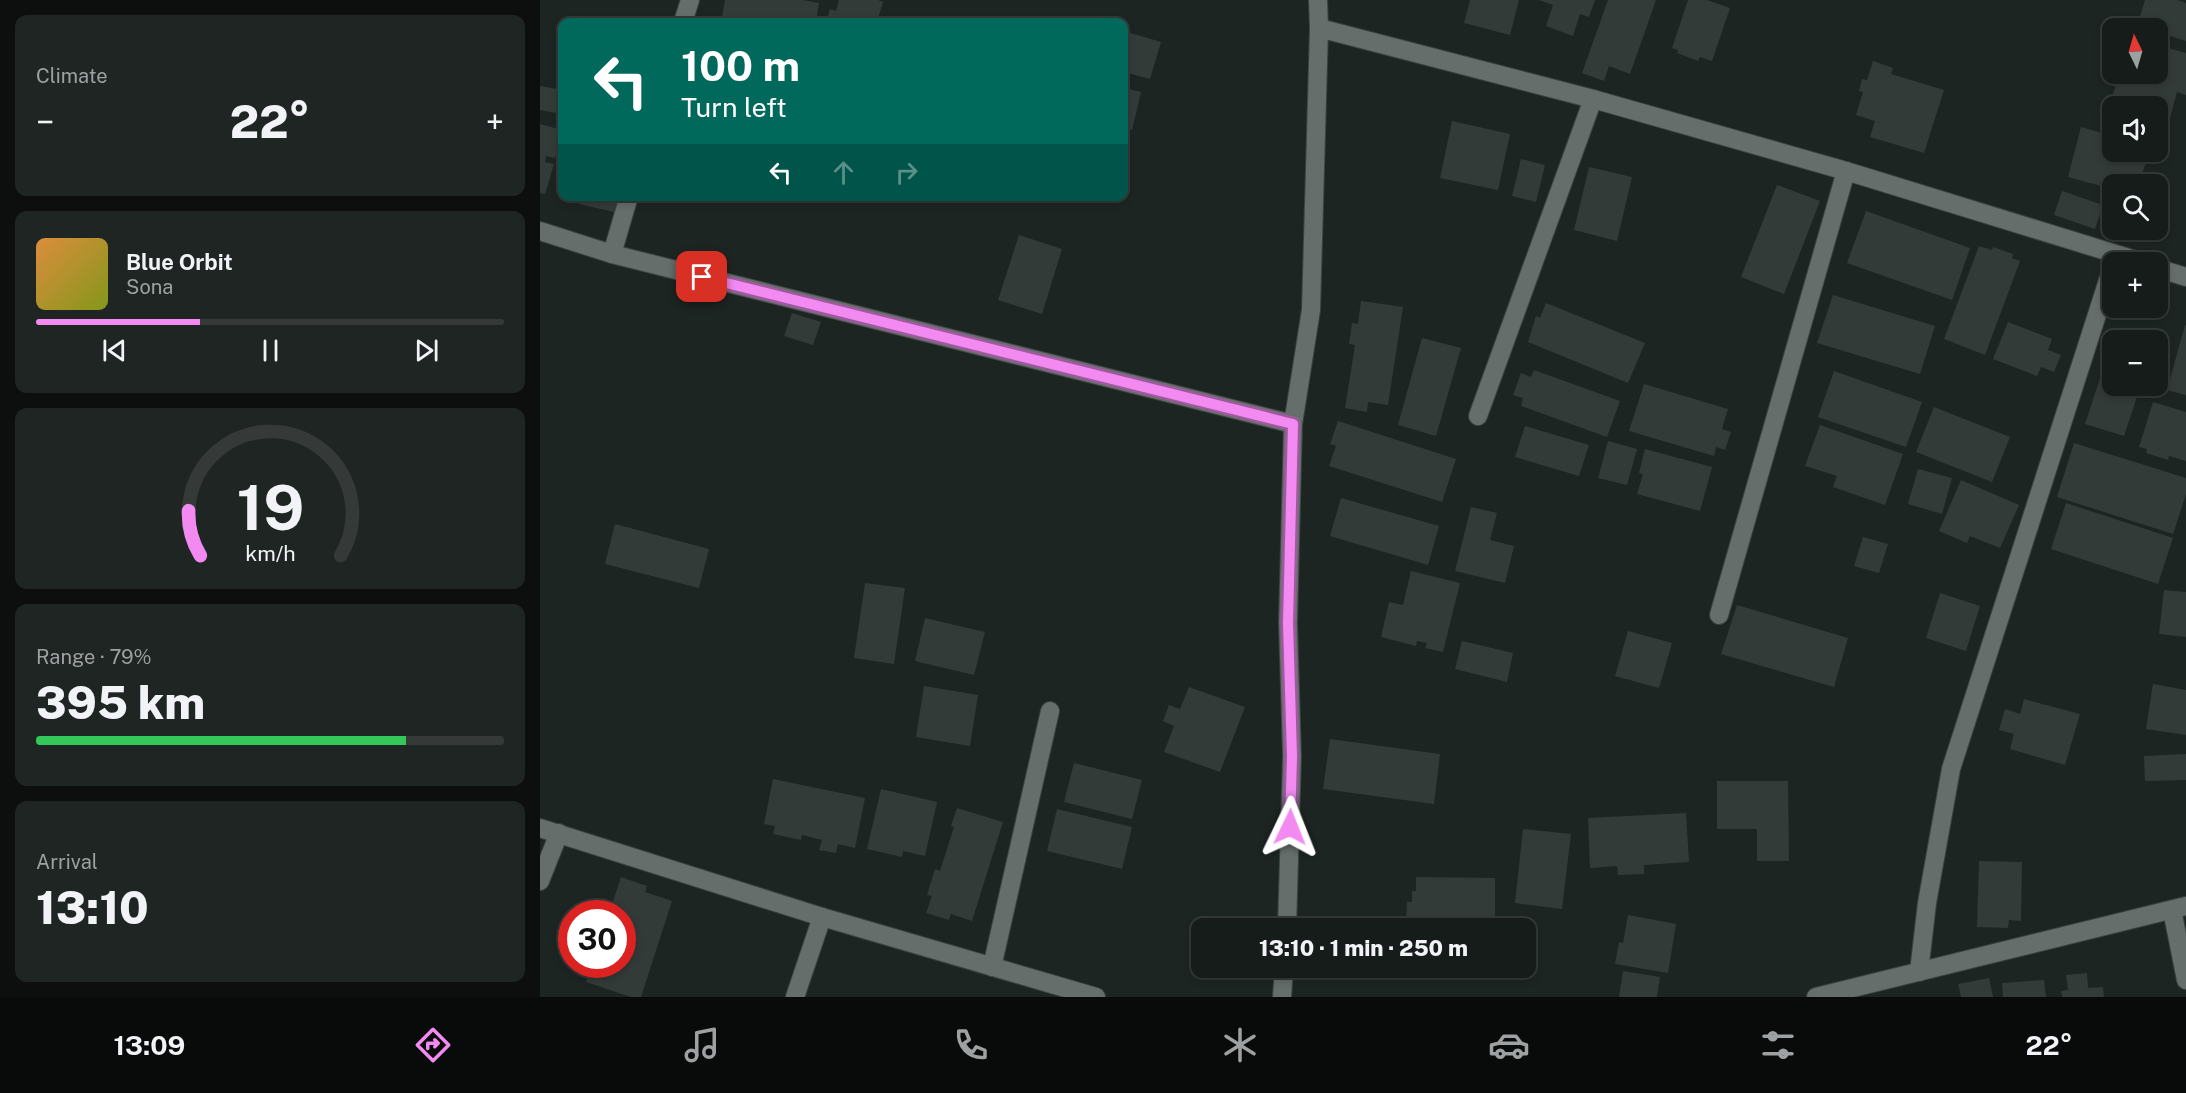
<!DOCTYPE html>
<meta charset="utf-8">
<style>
:root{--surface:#161c1a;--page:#1f2523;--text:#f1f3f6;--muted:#9ea1a2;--line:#353a39;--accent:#f28af2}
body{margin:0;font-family:"Public Sans",sans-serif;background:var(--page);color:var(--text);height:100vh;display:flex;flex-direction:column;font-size:22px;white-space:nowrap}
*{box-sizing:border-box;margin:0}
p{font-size:20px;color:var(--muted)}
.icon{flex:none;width:33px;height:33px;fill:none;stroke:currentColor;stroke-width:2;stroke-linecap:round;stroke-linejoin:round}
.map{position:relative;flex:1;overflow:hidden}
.side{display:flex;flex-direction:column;gap:15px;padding:15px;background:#0c0f0e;width:540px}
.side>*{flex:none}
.banner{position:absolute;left:18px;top:18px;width:570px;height:183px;border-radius:12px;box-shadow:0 3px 9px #0003,0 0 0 2px var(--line);background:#00695c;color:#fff;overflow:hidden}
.needle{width:39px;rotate:355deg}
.tools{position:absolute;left:1562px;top:18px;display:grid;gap:12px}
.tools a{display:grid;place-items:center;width:66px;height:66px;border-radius:12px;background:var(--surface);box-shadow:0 3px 9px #0003,0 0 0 2px var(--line);font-size:30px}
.speed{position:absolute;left:18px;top:900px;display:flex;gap:12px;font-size:30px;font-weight:700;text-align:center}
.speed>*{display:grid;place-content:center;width:78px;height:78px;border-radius:50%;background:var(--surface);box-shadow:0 3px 9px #0003,0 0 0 2px var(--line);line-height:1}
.speed .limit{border:9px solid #d22;background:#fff;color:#111}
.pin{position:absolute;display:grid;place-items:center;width:51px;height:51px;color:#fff;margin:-26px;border-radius:12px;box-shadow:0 3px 9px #0006}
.me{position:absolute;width:66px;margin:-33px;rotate:2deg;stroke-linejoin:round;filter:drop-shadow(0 0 4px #0008)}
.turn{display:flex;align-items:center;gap:21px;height:126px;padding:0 24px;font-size:27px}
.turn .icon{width:78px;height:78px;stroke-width:2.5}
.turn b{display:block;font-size:42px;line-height:51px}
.lanes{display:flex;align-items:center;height:57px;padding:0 24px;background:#0003;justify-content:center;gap:30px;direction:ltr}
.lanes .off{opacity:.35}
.big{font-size:45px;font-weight:800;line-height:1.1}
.side .tile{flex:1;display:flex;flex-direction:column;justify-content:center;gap:9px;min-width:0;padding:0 21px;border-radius:12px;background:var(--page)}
.side .dial{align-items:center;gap:0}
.dial svg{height:156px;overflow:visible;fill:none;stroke:var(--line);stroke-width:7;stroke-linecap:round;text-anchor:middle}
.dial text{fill:var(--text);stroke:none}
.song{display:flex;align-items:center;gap:18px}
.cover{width:72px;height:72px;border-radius:9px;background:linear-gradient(135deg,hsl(30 70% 55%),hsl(70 70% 35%))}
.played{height:6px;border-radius:3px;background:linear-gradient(90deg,var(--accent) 35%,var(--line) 35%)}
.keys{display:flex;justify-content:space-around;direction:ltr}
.heat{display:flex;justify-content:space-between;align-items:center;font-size:33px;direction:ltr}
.charge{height:9px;border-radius:4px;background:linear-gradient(90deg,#34c759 79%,var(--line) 0)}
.trip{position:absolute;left:651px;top:918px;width:345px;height:60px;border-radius:12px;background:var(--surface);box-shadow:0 3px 9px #0003,0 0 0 2px var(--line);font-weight:800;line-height:60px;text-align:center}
.tab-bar{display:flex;height:96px;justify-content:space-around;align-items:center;background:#090b0a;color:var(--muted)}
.tab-bar .icon{width:42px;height:42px}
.tab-bar .current{color:var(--accent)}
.tab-bar b{font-size:27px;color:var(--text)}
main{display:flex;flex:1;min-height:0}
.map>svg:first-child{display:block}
</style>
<main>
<section class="side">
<div class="tile"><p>Climate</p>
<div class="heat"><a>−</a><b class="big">22°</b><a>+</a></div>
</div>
<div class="tile">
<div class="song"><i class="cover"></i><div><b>Blue Orbit</b><p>Sona</p></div></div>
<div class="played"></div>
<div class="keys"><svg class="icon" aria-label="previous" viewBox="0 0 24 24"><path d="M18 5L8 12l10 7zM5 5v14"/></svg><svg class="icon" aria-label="pause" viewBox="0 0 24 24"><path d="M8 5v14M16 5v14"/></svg><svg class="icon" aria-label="next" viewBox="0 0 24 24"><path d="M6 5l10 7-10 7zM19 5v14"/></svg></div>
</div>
<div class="tile dial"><svg viewBox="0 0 100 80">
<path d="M14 69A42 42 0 1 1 86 69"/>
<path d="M14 69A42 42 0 0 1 8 46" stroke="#f28af2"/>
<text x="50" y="56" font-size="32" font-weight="700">19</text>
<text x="50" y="72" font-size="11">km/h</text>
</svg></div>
<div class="tile"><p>Range · 79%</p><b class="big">395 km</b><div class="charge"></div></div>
<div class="tile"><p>Arrival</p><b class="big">13:10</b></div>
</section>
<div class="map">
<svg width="1646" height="997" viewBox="0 0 1646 997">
<rect width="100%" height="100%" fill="#1d2523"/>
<g fill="#333b39">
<path d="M185,0H263L279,3L276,22H181Z"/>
<path d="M299,0H338L343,2L337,22H286L290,9L296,11Z"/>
<path d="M930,0H979L970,35L924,23Z"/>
<path d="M999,0H1055L1049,17L1040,14L1033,36L1006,26L1013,5Z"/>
<path d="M1068,0H1116L1090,74L1069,66L1064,81L1042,73Z"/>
<path d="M1148,0H1167L1190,8L1172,61L1160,57L1158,61L1137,53L1138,50L1132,48Z"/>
<path d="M1605,0H1637L1646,3V41L1617,32V28L1597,27Z"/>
<path d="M536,17L553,22H535Z"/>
<path d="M584,31L621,42L610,79L584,72Z"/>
<path d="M1617,45L1646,53V95L1637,92L1627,129L1617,126V106H1572V152H1609L1599,184H1572V189L1528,177L1541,127L1562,133L1579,74H1617Z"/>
<path d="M1333,61L1353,68L1351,74L1404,90L1384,153L1330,137L1335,121L1316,115L1323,92L1319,91L1322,79L1327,80Z"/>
<path d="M0,86L22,90V114L0,110Z"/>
<path d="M584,88L601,92L592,130L584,128Z"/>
<path d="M912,121L970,134L958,190L900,178Z"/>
<path d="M0,124L22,130L15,158L6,156L5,162L14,164L5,194L0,193Z"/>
<path d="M981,159L1005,165L996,202L972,196Z"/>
<path d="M1049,167L1092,177L1077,241L1034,230Z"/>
<path d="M1237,185L1280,201L1244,294L1201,277Z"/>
<path d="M1522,191L1563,205L1555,229L1514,215Z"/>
<path d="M40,196H83L78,213L39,204Z"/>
<path d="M1326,211L1430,248L1412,300L1307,263Z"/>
<path d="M479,235L522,249L502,314L458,300Z"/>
<path d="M1439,246L1452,250L1453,247L1473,254L1472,258L1480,261L1445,355L1404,339Z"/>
<path d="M1293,295L1395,326L1380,374L1277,343Z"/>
<path d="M821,301L863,307L848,405L828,402L827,412L805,408L815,345L809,344L812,323L818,324Z"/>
<path d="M1006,303L1105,343L1088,383L988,342L996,316L1000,318Z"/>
<path d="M252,313L281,322L273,345L244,336Z"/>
<path d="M1468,322L1512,339L1508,350L1521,355L1514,372L1501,367L1497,376L1453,359Z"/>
<path d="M1645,325H1646V395L1627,390Z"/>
<path d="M882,338L921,348L896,436L858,425Z"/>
<path d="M994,370L1080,401L1067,437L981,406L983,398L973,395L981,373L991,377Z"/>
<path d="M1294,371L1382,402L1366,447L1278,417Z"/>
<path d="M1560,378L1572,382V386H1582L1599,391L1584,436L1545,424Z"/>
<path d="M1104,384L1188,409L1182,429L1191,432L1185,450L1176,447L1174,456L1089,431Z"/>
<path d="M1613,402L1646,412V461L1629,456L1628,460L1606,453L1607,449L1599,447Z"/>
<path d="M1394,407L1470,437L1452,482L1376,452Z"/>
<path d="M798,421L916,459L902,502L789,466L796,446L790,444Z"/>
<path d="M1280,425L1363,454L1345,505L1293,487L1297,476L1265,466Z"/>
<path d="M985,426L1049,445L1039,476L975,457Z"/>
<path d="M1068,441L1097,449L1087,485L1058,478Z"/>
<path d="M1534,443L1646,478V494L1633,534L1517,497Z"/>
<path d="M1105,449L1172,467L1160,511L1097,494L1103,474L1099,473Z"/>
<path d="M1378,469L1412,478L1402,514L1368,504Z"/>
<path d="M1421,480L1479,505L1460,548L1430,536L1427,543L1399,531Z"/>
<path d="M801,498L899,526L888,565L790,536Z"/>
<path d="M1526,503L1633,538L1618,584L1511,549Z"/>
<path d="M931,507L957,513L950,540L974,546L965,583L915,571Z"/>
<path d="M75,524L169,549L159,588L65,564Z"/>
<path d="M1323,537L1348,544L1339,573L1314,566Z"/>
<path d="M871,571L920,583L903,652L885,648L887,643L877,641L876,646L841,637L849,602L863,605Z"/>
<path d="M325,583L365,588L354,664L314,658Z"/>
<path d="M1624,590L1646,592V637L1619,634Z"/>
<path d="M1400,593L1440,606L1426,651L1386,638Z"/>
<path d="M1197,605L1308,638L1294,687L1181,654Z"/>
<path d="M385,618L445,632L434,675L375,661Z"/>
<path d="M1088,631L1132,643L1119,688L1075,676Z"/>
<path d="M922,641L973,653L967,682L915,669Z"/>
<path d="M1613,684L1646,690V735L1606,729Z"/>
<path d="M384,686L438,695L430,746L376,737Z"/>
<path d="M649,687L705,707L680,772L624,752L634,726L623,721L629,705L640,709Z"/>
<path d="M1484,699L1540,714L1525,765L1470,749L1474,734L1459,730L1465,709L1480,714Z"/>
<path d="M790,739L900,754L894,804L783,789Z"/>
<path d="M1646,754V780L1605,781L1604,756Z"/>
<path d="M534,763L602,780L592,819L524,802Z"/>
<path d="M233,779L325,798L315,848L298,844L296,853L279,850L282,840L262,835L261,840L233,834L235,826L224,824Z"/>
<path d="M1177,781H1248L1249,861H1217V829H1177Z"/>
<path d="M341,789L397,802L385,856L363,851L362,857L327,849Z"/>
<path d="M417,808L463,822L432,921L411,914L409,920L386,913L392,896L387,895L395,869L400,871L414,827L411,826Z"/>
<path d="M517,809L592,827L582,869L507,851Z"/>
<path d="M1146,813L1149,862L1104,865V874L1078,875L1077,866L1050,868L1048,818Z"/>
<path d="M983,829L1031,834L1022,909L975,903Z"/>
<path d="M1439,861L1482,862L1481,921L1469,920L1468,928L1437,927Z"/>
<path d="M81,877L107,886L105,892L132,901L101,997H91L46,982L52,964H82V914H69Z"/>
<path d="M876,877L955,878V925L866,924L867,902H872V891H876Z"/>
<path d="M1088,915L1136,924L1128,973L1075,964L1079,942L1083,943Z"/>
<path d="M1083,971L1120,977L1117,997H1079Z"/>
<path d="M1547,973L1548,988L1563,987L1564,997H1522L1521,991L1528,990L1526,975Z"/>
<path d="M1449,978L1453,997H1421L1418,984Z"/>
<path d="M1504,980L1506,997H1463L1462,983Z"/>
</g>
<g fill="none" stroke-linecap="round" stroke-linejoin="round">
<g stroke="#3c4240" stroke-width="20">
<g id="minor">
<path d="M143,22L150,0"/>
<path d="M779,28L1053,99L1306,171L1602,262"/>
<path d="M0,231L72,254L753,424"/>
<path d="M72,254L89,196"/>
<path d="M1617,268L1646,277"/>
<path d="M938,416L1053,99"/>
<path d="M1179,615L1306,171"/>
<path d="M0,828L282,917L556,997"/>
<path d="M0,881L19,833"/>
<path d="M1632,910L1646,980"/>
<path d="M747,928L752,756L748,623L753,424L771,310L779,28L778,0"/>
<path d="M452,967L510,711"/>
<path d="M1379,972L1387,903L1411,769L1572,268"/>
<path d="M255,997L282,917"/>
<path d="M742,997L744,968"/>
<path d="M1276,997L1646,906"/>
</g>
</g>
<use href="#minor" stroke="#656e6b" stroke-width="18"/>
</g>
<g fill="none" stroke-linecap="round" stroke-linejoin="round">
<g stroke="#9d5a9d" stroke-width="15">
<path id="route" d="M162,277L753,424L748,623L752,756L750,827"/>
</g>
<use href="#route" stroke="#f28af2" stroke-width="10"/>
</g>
</svg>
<div class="tools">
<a><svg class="needle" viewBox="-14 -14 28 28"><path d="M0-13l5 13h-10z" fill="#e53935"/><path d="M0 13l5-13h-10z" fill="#9ea1a2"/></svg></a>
<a><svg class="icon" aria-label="sound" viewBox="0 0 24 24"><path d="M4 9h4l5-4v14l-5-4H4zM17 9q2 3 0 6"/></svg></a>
<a><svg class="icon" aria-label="search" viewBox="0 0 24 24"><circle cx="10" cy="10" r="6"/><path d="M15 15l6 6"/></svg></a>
<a>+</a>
<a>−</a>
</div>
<div class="speed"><div class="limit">30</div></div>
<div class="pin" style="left:162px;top:277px;background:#d93025"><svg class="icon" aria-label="arrive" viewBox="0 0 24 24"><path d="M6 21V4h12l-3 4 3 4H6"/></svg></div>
<svg class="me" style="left:750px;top:827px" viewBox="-20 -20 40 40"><path d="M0-17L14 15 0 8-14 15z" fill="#f28af2" stroke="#fff" stroke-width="4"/></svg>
<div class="trip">13:10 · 1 min · 250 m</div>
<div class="banner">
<div class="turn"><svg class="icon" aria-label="left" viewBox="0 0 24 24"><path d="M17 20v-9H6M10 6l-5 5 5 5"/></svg><div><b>100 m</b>Turn left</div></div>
<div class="lanes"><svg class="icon" aria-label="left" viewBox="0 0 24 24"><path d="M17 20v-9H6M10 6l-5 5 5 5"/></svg><svg class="icon off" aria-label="ahead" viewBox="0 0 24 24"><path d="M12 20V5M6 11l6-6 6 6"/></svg><svg class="icon off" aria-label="right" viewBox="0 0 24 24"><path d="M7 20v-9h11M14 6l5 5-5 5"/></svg></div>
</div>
</div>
</main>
<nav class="tab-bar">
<b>13:09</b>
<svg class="icon current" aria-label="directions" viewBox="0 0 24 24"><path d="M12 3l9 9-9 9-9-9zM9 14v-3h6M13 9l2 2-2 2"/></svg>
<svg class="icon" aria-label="music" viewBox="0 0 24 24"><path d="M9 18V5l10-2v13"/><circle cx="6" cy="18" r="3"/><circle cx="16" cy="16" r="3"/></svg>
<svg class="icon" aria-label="phone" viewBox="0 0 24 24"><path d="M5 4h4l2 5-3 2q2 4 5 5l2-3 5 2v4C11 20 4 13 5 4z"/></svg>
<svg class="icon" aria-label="climate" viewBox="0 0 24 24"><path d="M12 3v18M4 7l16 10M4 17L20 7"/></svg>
<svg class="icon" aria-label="car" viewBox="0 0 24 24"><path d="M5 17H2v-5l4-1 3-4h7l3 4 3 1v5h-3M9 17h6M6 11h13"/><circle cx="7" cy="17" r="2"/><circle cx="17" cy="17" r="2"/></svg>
<svg class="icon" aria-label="filters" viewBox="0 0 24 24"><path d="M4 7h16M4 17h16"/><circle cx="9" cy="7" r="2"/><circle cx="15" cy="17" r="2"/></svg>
<b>22°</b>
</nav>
